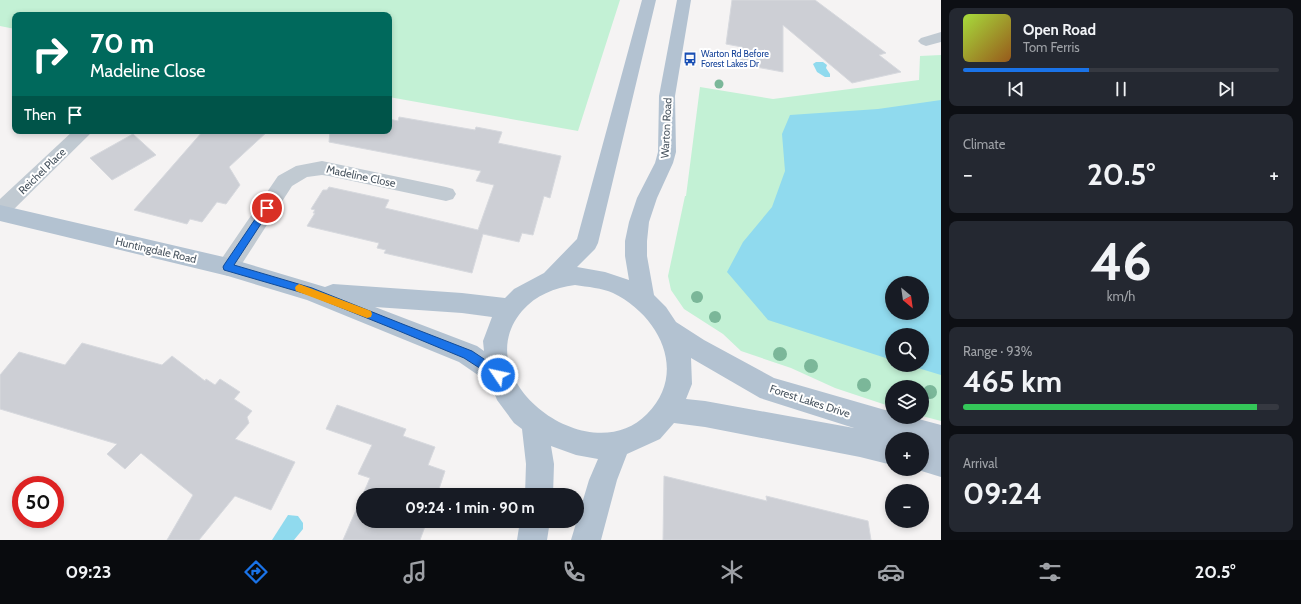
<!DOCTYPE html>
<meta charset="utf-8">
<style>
:root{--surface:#171b24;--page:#242831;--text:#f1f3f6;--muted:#9ea1a6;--line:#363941;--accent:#1a73e8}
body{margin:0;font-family:Cabin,sans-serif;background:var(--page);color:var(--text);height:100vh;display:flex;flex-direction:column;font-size:15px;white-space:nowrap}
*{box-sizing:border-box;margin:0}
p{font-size:13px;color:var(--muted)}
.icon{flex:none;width:22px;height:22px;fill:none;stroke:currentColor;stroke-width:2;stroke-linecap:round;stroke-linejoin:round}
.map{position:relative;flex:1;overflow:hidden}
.details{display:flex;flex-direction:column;gap:8px;padding:8px;background:#0d0f14;width:360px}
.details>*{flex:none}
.top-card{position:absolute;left:12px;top:12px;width:380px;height:122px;border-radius:8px;box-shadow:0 2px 6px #0003;background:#00695c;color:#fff;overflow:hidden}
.needle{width:26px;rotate:151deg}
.buttons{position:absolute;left:885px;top:276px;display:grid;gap:8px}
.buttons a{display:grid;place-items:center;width:44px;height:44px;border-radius:50%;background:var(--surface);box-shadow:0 2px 6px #0003;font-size:20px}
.speed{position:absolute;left:12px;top:476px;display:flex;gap:8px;font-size:20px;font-weight:700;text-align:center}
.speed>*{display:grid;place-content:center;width:52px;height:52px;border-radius:50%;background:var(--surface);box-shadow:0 2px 6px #0003;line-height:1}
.speed .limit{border:6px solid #d22;background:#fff;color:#111}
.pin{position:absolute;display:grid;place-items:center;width:34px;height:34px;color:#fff;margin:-17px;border:2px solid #fff;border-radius:50%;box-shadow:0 1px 4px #0007}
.me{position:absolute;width:44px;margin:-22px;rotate:304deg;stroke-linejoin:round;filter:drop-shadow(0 0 3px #0008)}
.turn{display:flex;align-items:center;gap:14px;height:84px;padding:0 12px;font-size:18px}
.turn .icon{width:52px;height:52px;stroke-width:2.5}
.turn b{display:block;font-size:28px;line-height:34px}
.then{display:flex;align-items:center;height:38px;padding:0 12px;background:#0003;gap:8px;font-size:15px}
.big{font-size:30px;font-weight:700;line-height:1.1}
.details .widget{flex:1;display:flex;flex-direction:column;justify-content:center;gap:6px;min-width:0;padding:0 14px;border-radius:8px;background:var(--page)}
.details .dial{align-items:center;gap:0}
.dial b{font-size:52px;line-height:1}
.song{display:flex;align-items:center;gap:12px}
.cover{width:48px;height:48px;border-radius:6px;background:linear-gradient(135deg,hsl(80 70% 55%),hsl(30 70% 35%))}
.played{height:4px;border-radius:2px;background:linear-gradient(90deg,var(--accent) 40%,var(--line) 40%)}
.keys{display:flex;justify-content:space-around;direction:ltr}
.heat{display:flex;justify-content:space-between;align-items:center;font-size:22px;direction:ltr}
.charge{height:6px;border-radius:3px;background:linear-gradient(90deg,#34c759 93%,var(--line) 0)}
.trip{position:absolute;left:356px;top:488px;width:228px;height:40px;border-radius:20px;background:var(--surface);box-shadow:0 2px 6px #0003;font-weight:700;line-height:40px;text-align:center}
.tabs{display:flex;height:64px;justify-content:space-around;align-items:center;background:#090b0e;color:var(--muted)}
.tabs .icon{width:28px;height:28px}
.tabs .selected{color:var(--accent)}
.tabs b{font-size:18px;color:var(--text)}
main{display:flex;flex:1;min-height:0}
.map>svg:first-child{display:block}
</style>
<main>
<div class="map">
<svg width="941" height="540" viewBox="0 0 941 540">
<rect width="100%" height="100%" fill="#f5f3f3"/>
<g fill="#c3f1d5" fill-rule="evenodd">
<path d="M0,0H620L578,131L389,97V15H15V29L0,26Z"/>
<path d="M941,55V421L922,416V387H892V407L835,388L791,368L741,351L723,334L684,309L671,290L668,276L685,196H686L700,87L773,99L919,80L920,56ZM892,283H922V313H892ZM892,335H922V365H892Z"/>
</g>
<g fill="#90daee" fill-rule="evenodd">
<path d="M816,62H823L827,65L826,68L830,74V77H825L817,72L813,64Z"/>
<path d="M941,100V375L908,365H922V335H892V360L768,320L727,272L743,242L772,207L785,171L782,134L790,115L878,109ZM892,283H922V313H892Z"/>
<path d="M288,515L298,516L303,523V529L294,540H272Z"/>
</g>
<g fill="#cdcfd5" stroke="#d7d9de">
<path d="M732,0H815L886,53L879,55L901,72L852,83L783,25V72L740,64L742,47L726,44Z"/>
<path d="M399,117L475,130L476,127L502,132L498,143L561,156L550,198L544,196L533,235L522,233L519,242L483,234L472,273L384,253L386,250L377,248L379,243L307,226L315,213H313L315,210L311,209L323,190H327L329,187L389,200L385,208L478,230L494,185L476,181L481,171L329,142L330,131H389V119L398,121Z"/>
<path d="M203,131H268L229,167L240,185L226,204L217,202L202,222L190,219L187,224L134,210Z"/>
<path d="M133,134L156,155L112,180L90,158Z"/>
<path d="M82,343L162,365L172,356L205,381L206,379L215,385L220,379L240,392L234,399L252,411L247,417L249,423L235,439L295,462L271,510L235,496L199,540H167L193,495L141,453L125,469L107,454L117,444L0,409V375L19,352L65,365Z"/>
<path d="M337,405L406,429L403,436L435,447L428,465L445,471L437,495H363V521H427L420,540H343L370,478L358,474L372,445L326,429Z"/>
<path d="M664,476L767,501L766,496L868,521L871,540H663Z"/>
</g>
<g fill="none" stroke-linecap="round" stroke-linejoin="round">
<g fill="#c1cad2" fill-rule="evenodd">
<path d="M941,32V42L926,46L921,44L918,41L921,38Z"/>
<path d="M73,131H93L7,216L0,219V199Z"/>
<path d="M322,161L446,187L453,189L456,194L453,199L446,201L329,176L322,175L307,177L292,186L236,273L228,276L220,273L217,267L220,261L278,176L296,166Z"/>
</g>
<g fill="#b3c2d1" fill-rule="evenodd">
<path d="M642,0H656L598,243L595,249L577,267L605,272L629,280L625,256V241L629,222L637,198L655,163L658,152L659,96L677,0H691L675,96L676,152L673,163L657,198L649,222L647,241V256L654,295L666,307L676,322L704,340L774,378L892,412V417H911L941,425V477L915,469H922V439H892V465L860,457L705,427L674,423L660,439L627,454L617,480L601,540H571L589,480L598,459L576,455L551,446L554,464L553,495H525L526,464L522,429L514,423L497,400L491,384L459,362L307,300L228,276L0,221V205L228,258L325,287L333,284L462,293L505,298L514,289L544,273L577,239ZM575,285C588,287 602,288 613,293C660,316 688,373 647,414C590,473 464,380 522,311C536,295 554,288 575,285ZM375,307L462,313L492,317L483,341L484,351L477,346ZM691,358L760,398L854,428L705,401L686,399L692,384Z"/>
<path d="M520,521H550L547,540H517Z"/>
</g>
</g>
<g fill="#7bb799">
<circle cx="719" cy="84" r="4.5"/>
<circle cx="697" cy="297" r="6"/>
<circle cx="715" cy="317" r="6"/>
<circle cx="780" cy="354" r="7"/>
<circle cx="811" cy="366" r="7"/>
<circle cx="864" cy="385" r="7"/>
<circle cx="930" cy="392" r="7"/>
</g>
<path fill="#1a73e8" stroke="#114b97" d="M267,205L270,206L271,208L270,210L234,265L312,288L405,325L472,351L502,371L503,375L502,378L498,380L495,378L464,358L399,331L310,295L224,270L223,267L224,265L264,206Z"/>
<path fill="#f59e0b" d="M299,284L371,311L372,314L371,317L367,318L296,291L295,288L296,286Z"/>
<defs>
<g id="bus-bare" transform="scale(1.08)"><path d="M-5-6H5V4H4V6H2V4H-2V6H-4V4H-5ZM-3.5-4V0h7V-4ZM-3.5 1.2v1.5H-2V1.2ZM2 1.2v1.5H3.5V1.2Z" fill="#1a4fb4" stroke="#fff" stroke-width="2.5" paint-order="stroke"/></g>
</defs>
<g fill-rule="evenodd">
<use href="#bus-bare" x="690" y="59"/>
</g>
<g text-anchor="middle" stroke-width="4" stroke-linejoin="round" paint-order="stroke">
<g font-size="9" fill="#164399" stroke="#fff" text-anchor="start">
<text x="701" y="57">Warton Rd Before<tspan x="701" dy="10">Forest Lakes Dr</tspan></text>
</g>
<g font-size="11" fill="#4a5661" stroke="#fff">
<text transform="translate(666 128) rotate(-87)" y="4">Warton Road</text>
<text transform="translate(42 171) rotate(-44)" y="4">Reichel Place</text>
<text transform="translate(361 176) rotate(12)" y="4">Madeline Close</text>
<text transform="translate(156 250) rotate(13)" y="4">Huntingdale Road</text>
<text transform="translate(810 401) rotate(18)" y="4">Forest Lakes Drive</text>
</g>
</g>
</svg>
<div class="buttons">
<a><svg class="needle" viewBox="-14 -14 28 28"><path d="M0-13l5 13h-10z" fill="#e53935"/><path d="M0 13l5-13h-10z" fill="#9ea1a6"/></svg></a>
<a><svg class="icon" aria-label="search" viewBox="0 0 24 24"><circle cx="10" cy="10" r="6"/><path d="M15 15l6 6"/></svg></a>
<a><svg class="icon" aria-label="layers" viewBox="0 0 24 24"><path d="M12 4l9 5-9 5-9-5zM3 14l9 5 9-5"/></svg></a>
<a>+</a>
<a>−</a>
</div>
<div class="speed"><div class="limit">50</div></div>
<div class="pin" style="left:267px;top:208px;background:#d93025"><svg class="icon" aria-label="arrive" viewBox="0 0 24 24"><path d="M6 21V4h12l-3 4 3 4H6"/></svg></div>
<svg class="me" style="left:498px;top:375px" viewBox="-20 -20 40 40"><circle r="17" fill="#1a73e8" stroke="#fff" stroke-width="3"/><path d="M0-11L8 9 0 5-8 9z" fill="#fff"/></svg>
<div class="trip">09:24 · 1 min · 90 m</div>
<div class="top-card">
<div class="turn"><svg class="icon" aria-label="right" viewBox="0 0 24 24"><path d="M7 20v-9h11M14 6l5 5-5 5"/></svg><div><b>70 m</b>Madeline Close</div></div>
<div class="then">Then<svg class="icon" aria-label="arrive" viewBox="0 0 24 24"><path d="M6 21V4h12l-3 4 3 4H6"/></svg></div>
</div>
</div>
<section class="details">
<div class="widget">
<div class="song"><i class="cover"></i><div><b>Open Road</b><p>Tom Ferris</p></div></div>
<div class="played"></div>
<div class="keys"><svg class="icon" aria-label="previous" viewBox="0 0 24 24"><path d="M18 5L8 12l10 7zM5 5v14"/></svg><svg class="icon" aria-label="pause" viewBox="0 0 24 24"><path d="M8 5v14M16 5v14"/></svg><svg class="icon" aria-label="next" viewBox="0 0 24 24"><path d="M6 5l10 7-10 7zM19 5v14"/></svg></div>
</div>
<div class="widget"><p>Climate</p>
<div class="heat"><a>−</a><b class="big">20.5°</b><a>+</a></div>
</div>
<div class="widget dial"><b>46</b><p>km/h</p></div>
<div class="widget"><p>Range · 93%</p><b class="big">465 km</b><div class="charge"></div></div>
<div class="widget"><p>Arrival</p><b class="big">09:24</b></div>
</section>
</main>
<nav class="tabs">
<b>09:23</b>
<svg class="icon selected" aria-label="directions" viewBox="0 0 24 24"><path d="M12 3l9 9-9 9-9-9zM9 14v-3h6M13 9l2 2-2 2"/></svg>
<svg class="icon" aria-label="music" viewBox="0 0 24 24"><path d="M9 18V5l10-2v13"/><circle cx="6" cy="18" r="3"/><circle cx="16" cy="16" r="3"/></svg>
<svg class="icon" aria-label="phone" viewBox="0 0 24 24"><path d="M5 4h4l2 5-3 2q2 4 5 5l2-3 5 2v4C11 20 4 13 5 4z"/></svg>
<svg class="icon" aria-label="climate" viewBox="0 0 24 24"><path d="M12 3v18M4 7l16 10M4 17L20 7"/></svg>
<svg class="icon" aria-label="car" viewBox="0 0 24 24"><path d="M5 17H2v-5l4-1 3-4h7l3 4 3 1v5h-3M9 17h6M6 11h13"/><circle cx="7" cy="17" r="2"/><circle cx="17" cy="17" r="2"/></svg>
<svg class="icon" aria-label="filters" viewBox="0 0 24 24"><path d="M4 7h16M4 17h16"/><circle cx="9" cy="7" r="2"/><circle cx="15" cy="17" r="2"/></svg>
<b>20.5°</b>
</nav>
